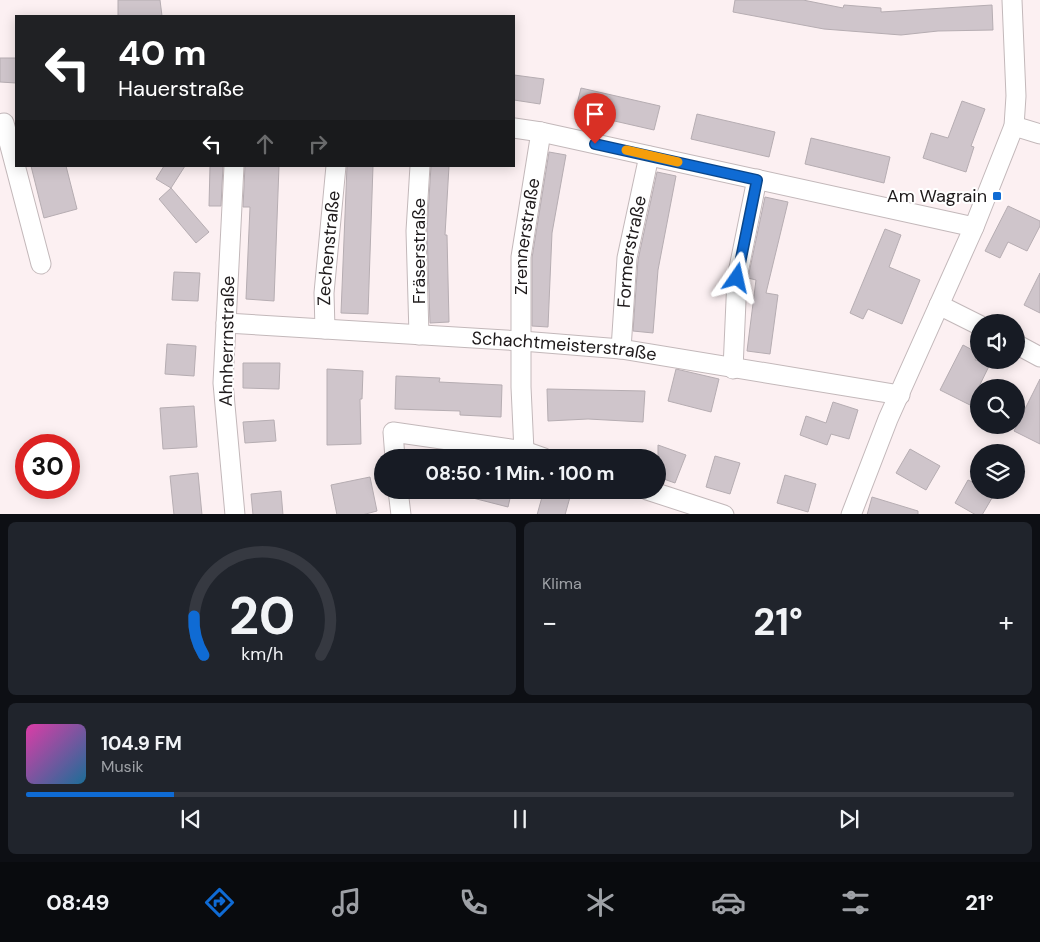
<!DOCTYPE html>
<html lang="de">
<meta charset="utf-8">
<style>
:root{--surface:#171b24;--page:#20242c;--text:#f1f3f6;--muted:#9ea1a6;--line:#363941;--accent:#0f6bd4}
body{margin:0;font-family:"DM Sans",sans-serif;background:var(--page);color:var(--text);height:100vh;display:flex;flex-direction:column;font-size:19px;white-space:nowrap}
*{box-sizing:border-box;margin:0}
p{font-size:16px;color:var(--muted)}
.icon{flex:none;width:28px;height:28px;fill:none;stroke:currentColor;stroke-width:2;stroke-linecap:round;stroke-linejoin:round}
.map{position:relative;height:514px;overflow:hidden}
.panel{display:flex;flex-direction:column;gap:8px;padding:8px;background:#0d0f14;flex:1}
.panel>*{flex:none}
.top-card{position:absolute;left:15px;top:15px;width:500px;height:152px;border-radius:0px;box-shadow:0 2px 12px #0003;background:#202124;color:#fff;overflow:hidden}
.tools{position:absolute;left:970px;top:314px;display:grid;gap:10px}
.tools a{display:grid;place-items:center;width:55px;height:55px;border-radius:50%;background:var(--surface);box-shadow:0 2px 12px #0003;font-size:25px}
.speed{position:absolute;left:15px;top:434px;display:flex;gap:10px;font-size:25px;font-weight:700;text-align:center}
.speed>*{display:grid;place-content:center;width:65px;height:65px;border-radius:50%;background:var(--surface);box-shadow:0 2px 12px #0003;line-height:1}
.speed .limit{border:8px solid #d22;background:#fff;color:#111}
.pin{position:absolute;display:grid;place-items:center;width:42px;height:42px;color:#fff;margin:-51px -21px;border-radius:50% 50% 50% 0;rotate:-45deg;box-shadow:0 0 5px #0007}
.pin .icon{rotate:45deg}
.me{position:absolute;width:55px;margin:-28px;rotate:11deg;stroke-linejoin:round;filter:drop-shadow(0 0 4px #0008)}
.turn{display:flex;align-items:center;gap:18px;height:105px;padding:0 20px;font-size:22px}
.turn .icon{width:65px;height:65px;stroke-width:2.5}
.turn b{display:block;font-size:35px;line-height:42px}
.lanes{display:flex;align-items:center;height:48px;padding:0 20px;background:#0003;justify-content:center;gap:25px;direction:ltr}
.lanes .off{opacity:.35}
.big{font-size:38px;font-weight:700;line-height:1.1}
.panel .tile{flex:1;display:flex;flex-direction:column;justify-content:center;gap:8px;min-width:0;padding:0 18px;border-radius:8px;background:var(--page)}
.panel .dial{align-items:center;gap:0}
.dial svg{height:130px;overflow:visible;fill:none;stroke:var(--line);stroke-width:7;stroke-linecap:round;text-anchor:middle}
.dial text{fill:var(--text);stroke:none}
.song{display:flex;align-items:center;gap:15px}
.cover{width:60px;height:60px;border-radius:8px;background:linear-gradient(135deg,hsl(320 70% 55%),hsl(200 70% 35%))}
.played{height:5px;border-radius:2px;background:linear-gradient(90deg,var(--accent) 15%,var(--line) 15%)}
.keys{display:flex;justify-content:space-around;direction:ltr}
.heat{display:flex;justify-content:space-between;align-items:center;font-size:28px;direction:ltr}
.panel .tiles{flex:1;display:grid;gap:8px;grid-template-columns:1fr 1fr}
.tile:last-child{grid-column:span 2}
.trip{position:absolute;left:374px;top:449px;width:292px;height:50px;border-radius:25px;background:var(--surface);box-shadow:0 2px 12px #0003;font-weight:700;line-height:50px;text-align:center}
.dock{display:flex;height:80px;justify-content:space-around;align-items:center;background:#090b0e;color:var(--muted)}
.dock .icon{width:35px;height:35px}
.dock .selected{color:var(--accent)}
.dock b{font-size:22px;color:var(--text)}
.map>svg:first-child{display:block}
</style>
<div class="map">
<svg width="1040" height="515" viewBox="0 0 1040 515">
<rect width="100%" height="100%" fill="#fcf0f2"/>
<g fill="#cfc5cb" stroke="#b6adb2">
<path d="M118,0H160L162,16H118Z"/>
<path d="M735,0H803L843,8L844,5L881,8V12L992,5L993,30L938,31L901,35L824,29L733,12Z"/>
<path d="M0,58H16V83L0,82Z"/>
<path d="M514,75L544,79L540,104L514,100Z"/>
<path d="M581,88L660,106L654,130L575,112Z"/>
<path d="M962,101L985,109L971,146L974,147L966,172L923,158L931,133L948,138Z"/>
<path d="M697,114L775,132L769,157L691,139Z"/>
<path d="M811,138L890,157L884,183L805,164Z"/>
<path d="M549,152L566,155L552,233L548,327L532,326V258Z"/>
<path d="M31,166H66L77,209L44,218Z"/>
<path d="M164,166H185L171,188L156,179Z"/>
<path d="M210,166H223L221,206H209Z"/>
<path d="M245,166H279L274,301L246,299L250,207H243Z"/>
<path d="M347,166H373L368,314L341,313Z"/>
<path d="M431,166H449L445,235H447L449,322L430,323L427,231Z"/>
<path d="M657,172L676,176L658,270L653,333L633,331L638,260Z"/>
<path d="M171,188L209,232L196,243L159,199Z"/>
<path d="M765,197L788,202L766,293L778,295L770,354L747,351L756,280L748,278Z"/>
<path d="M1008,206L1040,221V226L1027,251L1008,242L1000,258L985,251Z"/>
<path d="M885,229L901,235L889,267L920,280L902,324L868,309L863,319L850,313Z"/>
<path d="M174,272L200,273L198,301L172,300Z"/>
<path d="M1040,273V313L1024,305Z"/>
<path d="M167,344L196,346L194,376L165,374Z"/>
<path d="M963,345L978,353L975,360H992L970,405L940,390Z"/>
<path d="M243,363H280L279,389L243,388Z"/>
<path d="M327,369L363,371L362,399H360L361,444L327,445Z"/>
<path d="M676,369L719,379L711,412L668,401Z"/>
<path d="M396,376L440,378L439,382L502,385L501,417L460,415V411L395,409Z"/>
<path d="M1040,379V444L1014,431Z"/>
<path d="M547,389L645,391L643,422L588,419L548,421Z"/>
<path d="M833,402L858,410L849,439L831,434L827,445L800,435L806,416L826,423Z"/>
<path d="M194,406L197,447L163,449L160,408Z"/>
<path d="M274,420L276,441L245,443L243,422Z"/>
<path d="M658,445L686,455L675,483L658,477Z"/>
<path d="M910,449L940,466L926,490L896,473Z"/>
<path d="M715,456L740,463L730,494L706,487Z"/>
<path d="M198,473L202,515H174L170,476Z"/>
<path d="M785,475L816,484L808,512L777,503Z"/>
<path d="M370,477L377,511L362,515H337L331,485Z"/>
<path d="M968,480L979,485V490L992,493V498L982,515H976L955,503Z"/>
<path d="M461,490H512L508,507L461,495Z"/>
<path d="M544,490L570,497L565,515H537Z"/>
<path d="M281,491L283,515H253L251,494Z"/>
<path d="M872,497L918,511V515H867Z"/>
</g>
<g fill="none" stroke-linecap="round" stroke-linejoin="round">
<g stroke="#c3b8ba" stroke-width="21">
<g id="street">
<path d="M4,123L41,264"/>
<path d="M1014,126L1040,134"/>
<path d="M514,128L541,132L974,227"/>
<path d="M234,166L223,383L235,515"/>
<path d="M939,305L979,325"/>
<path id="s1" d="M226,323L522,341L621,349L900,395"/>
<path id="s2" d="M325,329L324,293L336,166"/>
<path d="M419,335L416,231L420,166"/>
<path d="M1016,344L1040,357"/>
<path id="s3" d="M621,349L627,258L649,156"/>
<path d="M733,369L737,278L757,179"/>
<path id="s4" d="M524,451L521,387V257L541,132"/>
<path d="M395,458L393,432L524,451L544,458"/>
<path d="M398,490L401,515"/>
<path d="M647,490L724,515"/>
<path d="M851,515L888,419L974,227L1014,126L1016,96L1012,0"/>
</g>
</g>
<use href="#street" stroke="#fff" stroke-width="19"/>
</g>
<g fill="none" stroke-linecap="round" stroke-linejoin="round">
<g stroke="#0a468a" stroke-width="12">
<path id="route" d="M595,144L757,180L737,278"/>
</g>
<use href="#route" stroke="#0f6bd4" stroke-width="9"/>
<path stroke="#f59e0b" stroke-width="9" d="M626,150L678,162"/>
</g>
<rect fill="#0f6bd4" stroke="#fff" stroke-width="2" x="992" y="191" width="10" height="10" rx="2.5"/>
<g text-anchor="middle" stroke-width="4" stroke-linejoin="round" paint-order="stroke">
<g font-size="18" fill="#1e1a1b" stroke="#fff" text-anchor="end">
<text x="987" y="202">Am Wagrain</text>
</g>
<g font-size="18" fill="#1e1a1b" stroke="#fff">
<text dy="6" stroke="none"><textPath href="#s4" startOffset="215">Zrennerstraße</textPath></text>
<text dy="6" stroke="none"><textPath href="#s2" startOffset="81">Zechenstraße</textPath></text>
<text transform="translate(419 251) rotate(-90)" y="6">Fräserstraße</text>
<text dy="6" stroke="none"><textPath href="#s3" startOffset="98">Formerstraße</textPath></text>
<text transform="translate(227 341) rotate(-89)" y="6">Ahnherrnstraße</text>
<text dy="6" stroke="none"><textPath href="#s1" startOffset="339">Schachtmeisterstraße</textPath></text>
</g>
</g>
</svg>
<div class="tools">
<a><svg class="icon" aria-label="sound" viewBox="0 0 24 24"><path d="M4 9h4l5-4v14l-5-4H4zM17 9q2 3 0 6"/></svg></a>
<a><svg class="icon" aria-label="search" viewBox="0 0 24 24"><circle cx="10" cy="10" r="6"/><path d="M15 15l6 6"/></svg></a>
<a><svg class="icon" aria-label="layers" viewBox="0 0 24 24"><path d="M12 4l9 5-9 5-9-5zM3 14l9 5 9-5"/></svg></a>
</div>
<div class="speed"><div class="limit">30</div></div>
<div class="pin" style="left:595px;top:144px;background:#d93025"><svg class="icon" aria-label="arrive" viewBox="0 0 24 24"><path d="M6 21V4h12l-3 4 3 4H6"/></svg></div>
<svg class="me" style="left:737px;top:278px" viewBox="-20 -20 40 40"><path d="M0-17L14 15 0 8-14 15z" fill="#0f6bd4" stroke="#fff" stroke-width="4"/></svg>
<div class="trip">08:50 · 1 Min. · 100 m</div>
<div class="top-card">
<div class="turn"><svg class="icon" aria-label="left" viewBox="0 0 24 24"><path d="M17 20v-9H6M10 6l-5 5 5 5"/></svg><div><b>40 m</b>Hauerstraße</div></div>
<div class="lanes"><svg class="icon" aria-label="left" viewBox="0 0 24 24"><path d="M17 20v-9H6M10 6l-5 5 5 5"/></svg><svg class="icon off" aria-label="ahead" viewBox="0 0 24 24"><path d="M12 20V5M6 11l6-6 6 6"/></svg><svg class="icon off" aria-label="right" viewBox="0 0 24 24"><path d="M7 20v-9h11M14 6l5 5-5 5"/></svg></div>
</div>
</div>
<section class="panel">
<div class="tiles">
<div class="tile dial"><svg viewBox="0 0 100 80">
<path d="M14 69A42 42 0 1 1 86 69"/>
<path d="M14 69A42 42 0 0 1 8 45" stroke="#0f6bd4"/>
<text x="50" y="56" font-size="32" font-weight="700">20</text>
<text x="50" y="72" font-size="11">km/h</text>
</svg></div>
<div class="tile"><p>Klima</p>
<div class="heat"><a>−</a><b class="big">21°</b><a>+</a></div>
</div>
<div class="tile">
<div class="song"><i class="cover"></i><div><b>104.9 FM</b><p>Musik</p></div></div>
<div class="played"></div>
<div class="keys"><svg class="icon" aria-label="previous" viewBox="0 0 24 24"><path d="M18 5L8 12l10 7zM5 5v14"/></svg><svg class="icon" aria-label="pause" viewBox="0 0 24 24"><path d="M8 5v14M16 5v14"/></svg><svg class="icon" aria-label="next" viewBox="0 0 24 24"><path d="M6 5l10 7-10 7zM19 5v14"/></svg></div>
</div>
</div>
</section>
<nav class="dock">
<b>08:49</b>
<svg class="icon selected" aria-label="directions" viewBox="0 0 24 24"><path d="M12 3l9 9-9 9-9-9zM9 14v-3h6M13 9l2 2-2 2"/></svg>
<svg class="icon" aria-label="music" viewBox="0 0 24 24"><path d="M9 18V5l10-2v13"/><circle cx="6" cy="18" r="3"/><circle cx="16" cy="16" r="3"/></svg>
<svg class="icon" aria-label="phone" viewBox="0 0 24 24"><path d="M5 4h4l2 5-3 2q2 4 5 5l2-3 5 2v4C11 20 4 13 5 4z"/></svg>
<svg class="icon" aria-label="climate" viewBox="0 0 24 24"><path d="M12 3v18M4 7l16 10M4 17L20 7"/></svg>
<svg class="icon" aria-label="car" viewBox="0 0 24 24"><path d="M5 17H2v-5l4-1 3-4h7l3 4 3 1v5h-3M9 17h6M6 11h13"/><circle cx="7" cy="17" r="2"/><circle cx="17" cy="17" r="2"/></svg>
<svg class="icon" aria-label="filters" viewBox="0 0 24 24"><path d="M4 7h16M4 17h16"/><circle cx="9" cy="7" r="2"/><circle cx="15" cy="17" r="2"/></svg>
<b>21°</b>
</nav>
